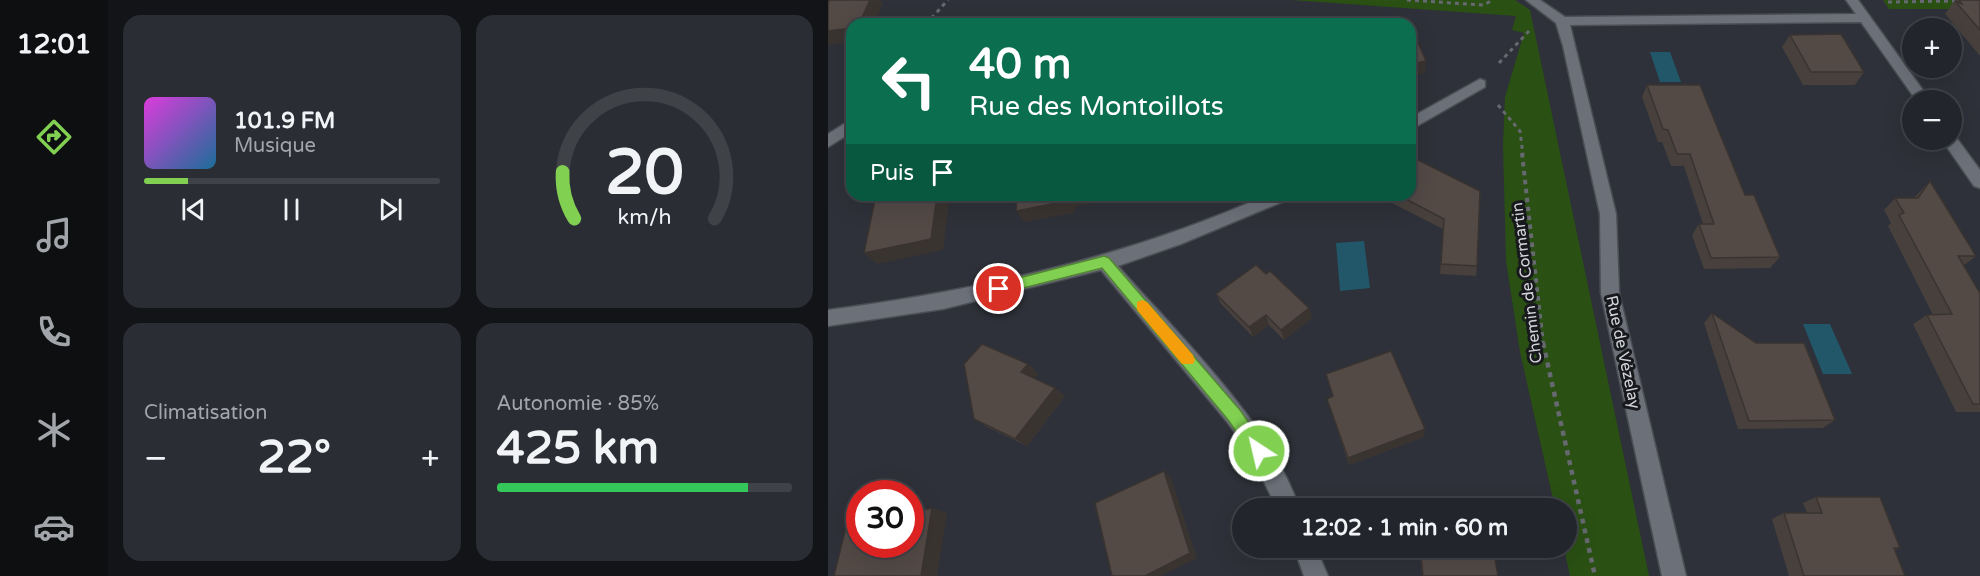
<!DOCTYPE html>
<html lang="fr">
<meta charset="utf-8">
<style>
:root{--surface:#22252b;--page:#2a2d33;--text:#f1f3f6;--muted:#a2a5a9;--line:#3f4247;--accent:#81d051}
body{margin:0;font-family:"Varela Round",sans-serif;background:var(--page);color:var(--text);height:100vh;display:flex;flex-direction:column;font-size:22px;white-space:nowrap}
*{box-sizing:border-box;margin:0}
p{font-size:20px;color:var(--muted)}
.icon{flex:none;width:33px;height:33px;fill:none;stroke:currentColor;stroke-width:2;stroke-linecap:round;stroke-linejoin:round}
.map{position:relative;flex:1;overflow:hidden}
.panel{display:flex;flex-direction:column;gap:15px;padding:15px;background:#131418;width:720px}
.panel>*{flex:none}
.banner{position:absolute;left:18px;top:18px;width:570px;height:183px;border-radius:18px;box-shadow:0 6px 24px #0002,0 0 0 2px var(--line);background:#0b6e4f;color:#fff;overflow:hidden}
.controls{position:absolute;left:1074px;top:18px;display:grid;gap:12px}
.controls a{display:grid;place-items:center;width:60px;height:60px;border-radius:50%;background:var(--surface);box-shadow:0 6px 24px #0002,0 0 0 2px var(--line);font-size:30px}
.speed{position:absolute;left:18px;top:480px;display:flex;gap:12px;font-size:30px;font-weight:700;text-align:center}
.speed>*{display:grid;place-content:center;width:78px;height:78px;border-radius:50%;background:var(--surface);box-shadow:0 6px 24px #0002,0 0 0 2px var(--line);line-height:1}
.speed .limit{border:9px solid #d22;background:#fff;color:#111}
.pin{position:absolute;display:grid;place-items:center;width:51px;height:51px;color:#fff;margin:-26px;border:3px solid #fff;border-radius:50%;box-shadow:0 2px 6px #0007}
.me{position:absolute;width:66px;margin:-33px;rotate:325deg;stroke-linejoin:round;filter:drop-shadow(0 0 4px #0008)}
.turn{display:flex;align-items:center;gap:21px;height:126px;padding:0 24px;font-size:27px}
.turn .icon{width:78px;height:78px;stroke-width:2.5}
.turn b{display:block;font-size:42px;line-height:51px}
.then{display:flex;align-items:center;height:57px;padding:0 24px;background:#0003;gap:12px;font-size:22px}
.big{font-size:45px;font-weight:700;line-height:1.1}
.panel .card{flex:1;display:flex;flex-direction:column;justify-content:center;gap:9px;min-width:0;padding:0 21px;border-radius:18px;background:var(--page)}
.panel .dial{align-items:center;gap:0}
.dial svg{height:156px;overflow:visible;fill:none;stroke:var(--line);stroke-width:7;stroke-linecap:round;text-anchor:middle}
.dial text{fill:var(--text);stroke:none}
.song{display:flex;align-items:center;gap:18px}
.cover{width:72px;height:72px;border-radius:9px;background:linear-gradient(135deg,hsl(300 70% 55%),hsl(200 70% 35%))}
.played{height:6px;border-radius:3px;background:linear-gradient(90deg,var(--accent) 15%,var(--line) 15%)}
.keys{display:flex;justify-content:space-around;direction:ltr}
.heat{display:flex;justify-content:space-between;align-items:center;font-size:33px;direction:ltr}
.charge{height:9px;border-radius:4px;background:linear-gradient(90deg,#34c759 85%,var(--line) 0)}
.panel .tiles{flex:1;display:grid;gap:15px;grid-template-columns:repeat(2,1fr)}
.trip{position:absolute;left:404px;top:498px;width:345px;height:60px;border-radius:30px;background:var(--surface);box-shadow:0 6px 24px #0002,0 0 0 2px var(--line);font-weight:700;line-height:60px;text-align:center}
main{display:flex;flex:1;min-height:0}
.menu{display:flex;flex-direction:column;width:108px;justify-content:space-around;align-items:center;background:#0e0f11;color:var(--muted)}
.menu .icon{width:42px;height:42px}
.menu .current{color:var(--accent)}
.menu b{font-size:27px;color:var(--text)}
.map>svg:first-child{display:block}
</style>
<main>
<nav class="menu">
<b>12:01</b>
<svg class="icon current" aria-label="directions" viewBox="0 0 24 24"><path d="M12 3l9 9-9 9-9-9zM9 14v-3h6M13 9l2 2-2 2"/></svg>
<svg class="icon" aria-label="music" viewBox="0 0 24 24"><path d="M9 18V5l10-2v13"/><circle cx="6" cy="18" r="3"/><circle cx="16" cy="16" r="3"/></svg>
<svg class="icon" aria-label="phone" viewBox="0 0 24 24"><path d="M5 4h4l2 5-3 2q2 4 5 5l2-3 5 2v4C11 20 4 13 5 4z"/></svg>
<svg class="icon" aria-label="climate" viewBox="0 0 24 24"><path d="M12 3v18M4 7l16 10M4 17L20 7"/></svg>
<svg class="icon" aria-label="car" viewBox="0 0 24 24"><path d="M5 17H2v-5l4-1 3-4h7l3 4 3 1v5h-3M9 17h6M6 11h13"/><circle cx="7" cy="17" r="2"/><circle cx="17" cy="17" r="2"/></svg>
</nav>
<section class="panel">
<div class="tiles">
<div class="card">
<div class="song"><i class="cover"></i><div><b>101.9 FM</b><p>Musique</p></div></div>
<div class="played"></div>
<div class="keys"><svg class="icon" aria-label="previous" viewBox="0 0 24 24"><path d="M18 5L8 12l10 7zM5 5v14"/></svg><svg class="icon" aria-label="pause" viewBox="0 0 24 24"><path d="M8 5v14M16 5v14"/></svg><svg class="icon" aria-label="next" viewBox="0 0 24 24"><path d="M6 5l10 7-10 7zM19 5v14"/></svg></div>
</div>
<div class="card dial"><svg viewBox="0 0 100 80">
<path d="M14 69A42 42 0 1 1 86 69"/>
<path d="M14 69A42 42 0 0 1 8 45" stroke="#81d051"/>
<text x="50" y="56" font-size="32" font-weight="700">20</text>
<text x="50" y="72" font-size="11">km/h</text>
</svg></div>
<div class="card"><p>Climatisation</p>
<div class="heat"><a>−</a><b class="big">22°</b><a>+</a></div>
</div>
<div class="card"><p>Autonomie · 85%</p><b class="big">425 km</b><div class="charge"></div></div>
</div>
</section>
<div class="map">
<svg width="1152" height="576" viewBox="0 0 1152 576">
<rect width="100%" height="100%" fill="#2e3139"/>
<g fill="#2a5014">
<path d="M463,0H687L702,10L821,576H742L736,548H738V508H727L692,352L678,261L675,145L677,97L696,33L684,30L688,16Z"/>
<path d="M1055,0H1152V9H1061Z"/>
</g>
<g fill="#215769">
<path d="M822,52H842L853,82H832Z"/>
<path d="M536,241L542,288L512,291L508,243Z"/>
<path d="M975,324H1002L1024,374H995Z"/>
</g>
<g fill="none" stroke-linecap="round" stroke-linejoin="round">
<g stroke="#4b4e54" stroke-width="3">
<g id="minor">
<path d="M698,0H712L737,17L1028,14L1018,0H1030L1102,100H1088L1033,22L742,25L788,214L791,293L858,576H834L773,293L772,214L735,46L728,23Z"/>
<path d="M652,79L657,81V87L582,130V118Z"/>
<path d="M24,119V132L0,147V134Z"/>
<path d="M1124,135L1127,136L1152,170V188L1146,186L1114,140H1124Z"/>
<path d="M439,195H463L461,199L353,244L290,266C348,332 445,426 471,508H449L424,458L400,423L273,270L115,309L0,326V310C153,290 299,257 439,195Z"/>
<path d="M466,548H488L500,576H476Z"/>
</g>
</g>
<g stroke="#666970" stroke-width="3" stroke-dasharray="4 4" stroke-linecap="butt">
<path d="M579,0L655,5L665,0"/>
<path d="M1060,2L1130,1"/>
<path d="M98,24L120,0"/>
<path d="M671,63L701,31"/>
<path d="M670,105L692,131L695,155"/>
</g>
<path stroke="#666970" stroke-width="4" stroke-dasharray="4.5 4.5" stroke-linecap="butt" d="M694,153L715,344"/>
<path stroke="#666970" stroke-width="4.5" stroke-dasharray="5 5" stroke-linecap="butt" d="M715,343L767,576"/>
<use href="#minor" fill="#6c7079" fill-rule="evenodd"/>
</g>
<g fill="#47403c">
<path d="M1127,0H1152V56L1117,14Z"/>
<path d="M962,35L1036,72L1027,85H975L954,47Z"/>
<path d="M819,85L917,195L952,257L942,268L876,269L864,235L871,224H875L856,166H843L834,142H830L814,97Z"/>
<path d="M582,169L649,266L648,276L612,274L615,229L562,202V195H582Z"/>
<path d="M1102,181L1148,256L1136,265L1152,293V412H1128L1085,324L1099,315H1105L1060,226L1063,223L1056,210L1067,198H1086Z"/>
<path d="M438,274L481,308L484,318L456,340L441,325L425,337L393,304L388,294Z"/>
<path d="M884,313L1007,420L995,428L910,429L876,323Z"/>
<path d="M200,364L210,374L206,378L227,388L237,396L199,446L159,427L146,419Z"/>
<path d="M498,374L596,437L521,465L499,399L505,396Z"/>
<path d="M988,497L1072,548L1067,550L1077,576H961L944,519L956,513H979L975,503Z"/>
<path d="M591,548H665L670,576H594Z"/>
</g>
<g fill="#3a3431">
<path d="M42,0H52L55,4L47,24H31Z"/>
<path d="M24,28V42L1,45L0,44V31Z"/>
<path d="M598,61L597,73L582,76V64Z"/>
<path d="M109,195H122L115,250L49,264L36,253Z"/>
<path d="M240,195H306L247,207L246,213L196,222L188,211Z"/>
<path d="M481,308L484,318L456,340L453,330Z"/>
<path d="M438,315L441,325L425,337L421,327Z"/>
<path d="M200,364L210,374L204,381L193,372Z"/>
<path d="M227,388L237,396L199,446L187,439Z"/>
<path d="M597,429L596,437L521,465L520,458Z"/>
<path d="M336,471L343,478L369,558L333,576H317Z"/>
<path d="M104,508L119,513L109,576H93Z"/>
</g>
<g fill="#534a46" stroke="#3a3431" stroke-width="1.5">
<path d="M1,0H42L31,24H24V28L0,31V4Z"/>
<path d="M1131,0H1152V30L1127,1L1134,4Z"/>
<path d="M375,17L376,24H357Z"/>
<path d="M582,27H583L598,61L582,64Z"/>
<path d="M1013,34L1036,72H983L962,35Z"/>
<path d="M819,85H872L917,195H926L952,257L883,258L871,224H886L862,154H849L840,130L835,129Z"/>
<path d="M590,160L652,191L649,266L613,264L616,219L570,195H582V169Z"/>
<path d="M1102,181L1148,256H1130L1152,293V404H1145L1099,315L1124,314L1071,215L1076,213L1067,198H1090Z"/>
<path d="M48,195H109L103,239L36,253Z"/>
<path d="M189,195H240H239V201L188,211Z"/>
<path d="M428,265L438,274L442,271L481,308L453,330L438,315L421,327L388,294Z"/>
<path d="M884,313L928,343H976L1007,420L921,421Z"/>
<path d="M154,344L200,364L193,372L227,388L187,439L146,419L136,364Z"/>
<path d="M563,351L597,429L520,458L499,399L505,396L498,374Z"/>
<path d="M336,471L362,553L317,576H284L267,503Z"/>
<path d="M988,497H1052L1072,548H1066L1077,576H976L956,513H994Z"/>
<path d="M104,508L93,576H6L18,527L32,524V544H82V513Z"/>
<path d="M592,548H665L670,576H595Z"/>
</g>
<path fill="#81d051" stroke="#548735" stroke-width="1.5" d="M276,256L281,258L412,410L437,446L439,451L437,457L431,459L425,457L401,421L274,268L171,294L164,289L171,283Z"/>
<path fill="#f59e0b" d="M314,300L319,302L365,355L367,360L365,364H354L309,310V302Z"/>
<g text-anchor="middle" stroke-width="6" stroke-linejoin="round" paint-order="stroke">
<g font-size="16" fill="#d3d5da" stroke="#18191d">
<text transform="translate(698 283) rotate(-97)" y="6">Chemin de Cormartin</text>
<text transform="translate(796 352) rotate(78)" y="6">Rue de Vézelay</text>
</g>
</g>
</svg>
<div class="controls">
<a>+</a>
<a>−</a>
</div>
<div class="speed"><div class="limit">30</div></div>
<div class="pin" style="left:171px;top:289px;background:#d93025"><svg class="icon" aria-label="arrive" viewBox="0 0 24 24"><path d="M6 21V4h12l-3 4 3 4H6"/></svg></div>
<svg class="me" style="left:431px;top:451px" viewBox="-20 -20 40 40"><circle r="17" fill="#81d051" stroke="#fff" stroke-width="3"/><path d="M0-11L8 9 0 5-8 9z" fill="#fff"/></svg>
<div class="trip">12:02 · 1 min · 60 m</div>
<div class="banner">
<div class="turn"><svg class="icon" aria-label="left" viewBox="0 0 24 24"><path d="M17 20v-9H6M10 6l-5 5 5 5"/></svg><div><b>40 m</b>Rue des Montoillots</div></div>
<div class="then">Puis<svg class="icon" aria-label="arrive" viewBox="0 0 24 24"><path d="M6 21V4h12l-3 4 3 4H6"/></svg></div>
</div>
</div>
</main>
